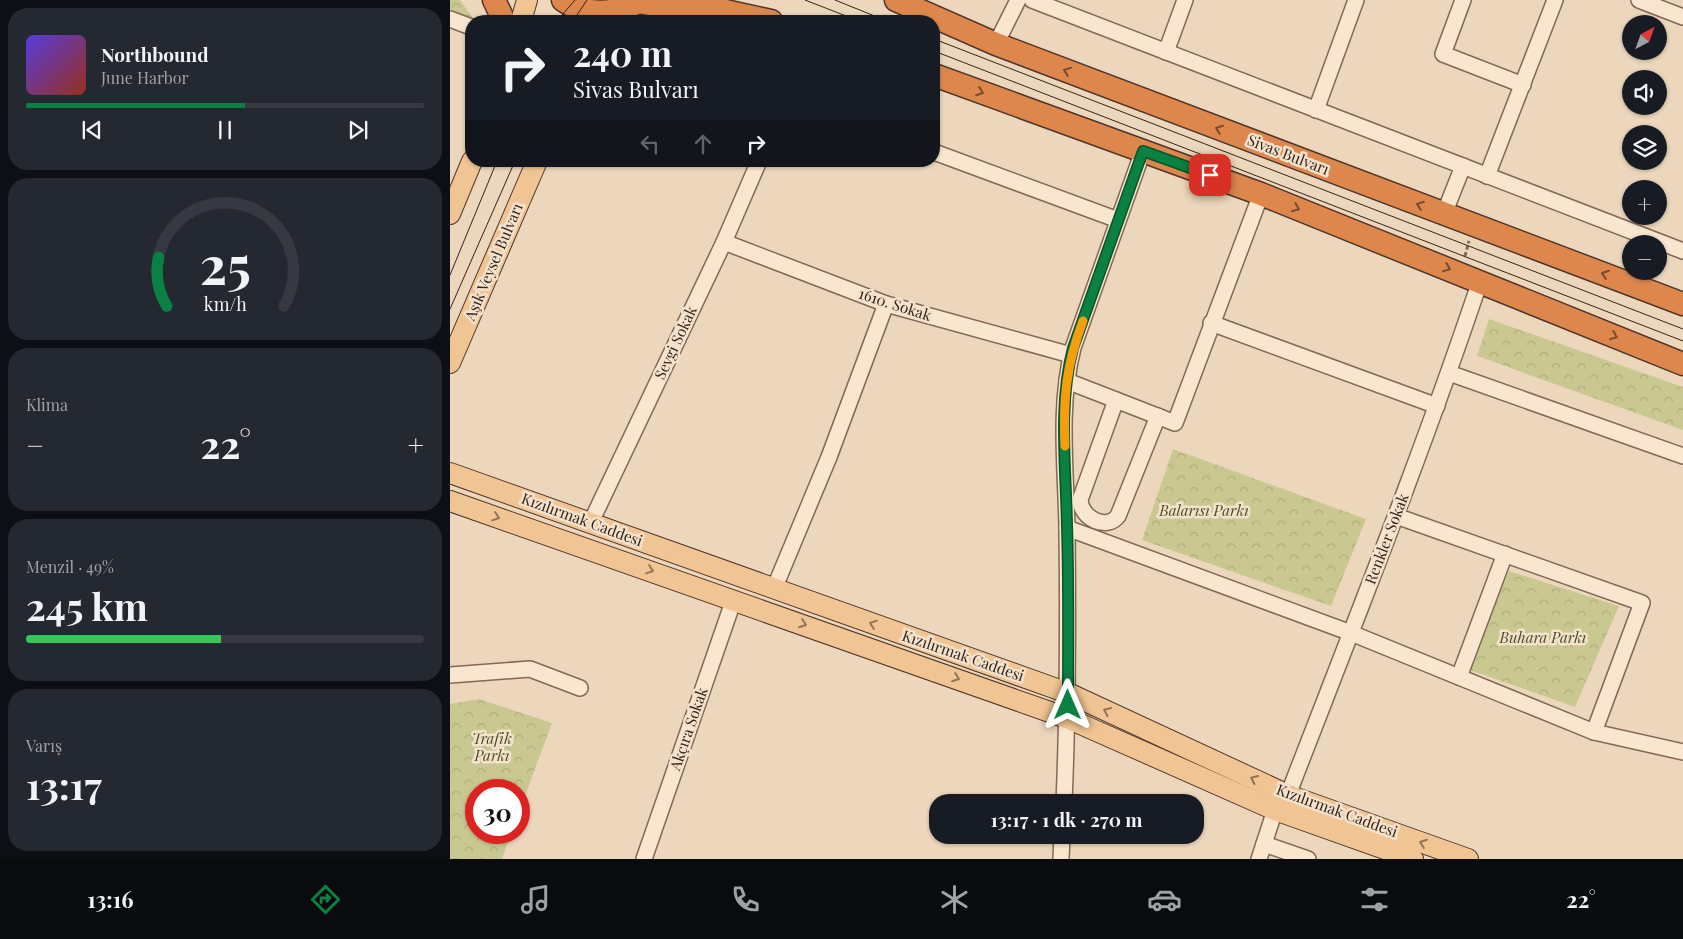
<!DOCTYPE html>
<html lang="tr">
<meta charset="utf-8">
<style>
:root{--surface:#171b24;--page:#242831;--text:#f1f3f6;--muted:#9ea1a6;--line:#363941;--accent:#0b8043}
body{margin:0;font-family:"Playfair Display",serif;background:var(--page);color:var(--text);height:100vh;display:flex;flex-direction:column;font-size:19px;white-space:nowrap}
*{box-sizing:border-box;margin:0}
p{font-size:16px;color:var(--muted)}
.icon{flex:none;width:28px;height:28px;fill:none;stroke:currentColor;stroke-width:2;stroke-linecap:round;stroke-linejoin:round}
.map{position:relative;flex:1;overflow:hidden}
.drawer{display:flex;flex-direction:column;gap:8px;padding:8px;background:#0d0f14;width:450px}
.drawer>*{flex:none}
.hud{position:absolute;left:15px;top:15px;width:475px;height:152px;border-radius:20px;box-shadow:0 1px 4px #0004;background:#171b24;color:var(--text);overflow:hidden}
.needle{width:32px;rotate:41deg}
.fabs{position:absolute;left:1172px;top:15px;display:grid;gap:10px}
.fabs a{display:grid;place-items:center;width:45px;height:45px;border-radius:50%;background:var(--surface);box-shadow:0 1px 4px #0004;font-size:25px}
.speed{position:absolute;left:15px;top:779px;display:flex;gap:10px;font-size:25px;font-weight:700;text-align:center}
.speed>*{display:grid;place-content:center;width:65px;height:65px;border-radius:50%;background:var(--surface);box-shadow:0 1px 4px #0004;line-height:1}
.speed .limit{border:8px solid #d22;background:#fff;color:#111}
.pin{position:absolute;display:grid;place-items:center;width:42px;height:42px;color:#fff;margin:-21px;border-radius:10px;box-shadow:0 2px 8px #0006}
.me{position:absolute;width:55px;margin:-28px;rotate:0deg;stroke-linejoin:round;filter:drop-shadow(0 0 4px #0008)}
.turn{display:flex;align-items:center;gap:18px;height:105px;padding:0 25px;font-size:22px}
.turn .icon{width:65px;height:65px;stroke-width:2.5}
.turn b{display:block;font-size:35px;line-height:42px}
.lanes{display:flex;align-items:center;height:48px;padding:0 25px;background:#0003;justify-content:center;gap:25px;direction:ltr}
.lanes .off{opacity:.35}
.big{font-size:38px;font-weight:700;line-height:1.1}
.drawer .widget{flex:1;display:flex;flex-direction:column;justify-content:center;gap:8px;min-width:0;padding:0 18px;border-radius:20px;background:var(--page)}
.drawer .dial{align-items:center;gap:0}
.dial svg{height:130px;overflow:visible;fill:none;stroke:var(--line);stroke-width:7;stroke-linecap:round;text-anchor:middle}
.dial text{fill:var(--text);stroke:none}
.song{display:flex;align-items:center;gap:15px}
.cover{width:60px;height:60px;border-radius:8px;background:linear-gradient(135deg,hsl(250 70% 55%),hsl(10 70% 35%))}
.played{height:5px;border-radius:2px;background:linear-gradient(90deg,var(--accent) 55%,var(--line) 55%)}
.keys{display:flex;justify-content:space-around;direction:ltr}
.heat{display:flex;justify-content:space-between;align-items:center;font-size:28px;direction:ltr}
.charge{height:8px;border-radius:4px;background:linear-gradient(90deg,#34c759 49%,var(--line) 0)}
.trip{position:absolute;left:479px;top:794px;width:275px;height:50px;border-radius:20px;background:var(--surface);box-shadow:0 1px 4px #0004;font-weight:700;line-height:50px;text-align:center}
.tab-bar{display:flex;height:80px;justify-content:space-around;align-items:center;background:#090b0e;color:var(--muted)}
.tab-bar .icon{width:35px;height:35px}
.tab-bar .on{color:var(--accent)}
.tab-bar b{font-size:22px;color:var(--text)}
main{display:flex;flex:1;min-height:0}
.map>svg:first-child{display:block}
</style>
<main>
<section class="drawer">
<div class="widget">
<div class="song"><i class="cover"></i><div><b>Northbound</b><p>June Harbor</p></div></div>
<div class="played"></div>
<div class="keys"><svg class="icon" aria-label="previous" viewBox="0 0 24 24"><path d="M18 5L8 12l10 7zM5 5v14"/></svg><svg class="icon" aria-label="pause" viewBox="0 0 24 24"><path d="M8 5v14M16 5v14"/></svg><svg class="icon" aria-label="next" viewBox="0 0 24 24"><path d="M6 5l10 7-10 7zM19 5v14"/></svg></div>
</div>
<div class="widget dial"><svg viewBox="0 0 100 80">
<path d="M14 69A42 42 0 1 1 86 69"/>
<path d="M14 69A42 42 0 0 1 9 39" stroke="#0b8043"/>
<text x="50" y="56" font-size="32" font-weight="700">25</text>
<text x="50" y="72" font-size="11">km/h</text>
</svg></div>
<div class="widget"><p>Klima</p>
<div class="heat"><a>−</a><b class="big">22°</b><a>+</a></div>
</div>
<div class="widget"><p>Menzil · 49%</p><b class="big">245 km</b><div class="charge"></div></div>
<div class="widget"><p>Varış</p><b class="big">13:17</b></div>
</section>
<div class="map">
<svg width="1233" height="859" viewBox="0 0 1233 859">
<defs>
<pattern id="park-crowns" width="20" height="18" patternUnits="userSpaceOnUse" patternTransform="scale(1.25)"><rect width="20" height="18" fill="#cac891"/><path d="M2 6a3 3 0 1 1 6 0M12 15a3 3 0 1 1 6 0" fill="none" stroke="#aeac7c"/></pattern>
</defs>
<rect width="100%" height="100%" fill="#edd7bc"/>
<g fill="url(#park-crowns)">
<path d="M0,0H10L25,21L0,22Z"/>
<path d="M1039,319L1233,387V430L1027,356Z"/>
<path d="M723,449L916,519L881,606L692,540Z"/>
<path d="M1059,571L1169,606L1125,707L1017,669Z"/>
<path d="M29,699L102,723L69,812V790H26V832L61,833L52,859H0V704Z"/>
</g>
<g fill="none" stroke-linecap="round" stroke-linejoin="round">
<g stroke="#846856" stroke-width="18">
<g id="minor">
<path d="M582,0L1233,251"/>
<path d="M1013,0L993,54L1073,85"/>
<path d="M1189,0L1233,17"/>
<path d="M0,19L21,27"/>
<path d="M546,44L568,0"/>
<path d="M716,52L735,0"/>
<path d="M866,110L906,0"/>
<path d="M484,152L668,220"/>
<path d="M1037,176L1105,0"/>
<path d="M994,214L1013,166"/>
<path d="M274,242L436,304L621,355"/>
<path d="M761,323L987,406"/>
<path d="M999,373L1233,456"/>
<path d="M617,381L725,423L811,194"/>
<path d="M666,400L630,500C631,518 656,531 668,516L708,416"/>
<path d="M946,516L1192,603L1144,732"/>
<path d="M141,522L274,242L309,161"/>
<path d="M617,528L901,633L1144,732L1233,752"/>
<path d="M324,589L379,457L436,304"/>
<path d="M0,675L80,669L130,688"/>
<path d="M1009,677L1055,554"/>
<path d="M838,795C904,624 972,454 1030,281"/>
<path d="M614,802C618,711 618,621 617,529C616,469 608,407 623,348L693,151"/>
<path d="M814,844L858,859"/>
<path d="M194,859L284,599"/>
<path d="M611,859L612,835"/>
<path d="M809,859L825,810"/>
</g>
</g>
<g stroke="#51372b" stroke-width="22">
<g id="major">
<path d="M71,21L77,0"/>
<path d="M0,214L22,161"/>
<path d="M0,363L87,161"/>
<path d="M0,473L618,693L838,795L1018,859"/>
<path d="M0,501L617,718L825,810L963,859"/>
</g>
</g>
<g stroke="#51372b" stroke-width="25">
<g id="highway">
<path d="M44,0L54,21"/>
<path d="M113,0C137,17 168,14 192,0"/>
<path d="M446,0L546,44L1233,304"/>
<path d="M188,2L216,7H257L321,21"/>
<path d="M484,75L811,194L1233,364"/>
</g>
</g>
<path stroke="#846856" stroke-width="3" stroke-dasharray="4 2.5" stroke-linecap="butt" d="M1015,256L1019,241"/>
<use href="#minor" stroke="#f8e6cf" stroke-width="15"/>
<use href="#major" stroke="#f1c593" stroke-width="20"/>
<use href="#highway" stroke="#dd874c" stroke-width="22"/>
<g stroke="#33231b" stroke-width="1">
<path d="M355,0L409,21"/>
<path d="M385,0L437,21"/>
<path d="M107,21L125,0"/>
<path d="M123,21L137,0"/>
<path d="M484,39L1233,329"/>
<path d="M484,51L1233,341"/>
<path d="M0,275L47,161"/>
<path d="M0,309L65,161"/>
</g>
</g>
<defs><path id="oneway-chevron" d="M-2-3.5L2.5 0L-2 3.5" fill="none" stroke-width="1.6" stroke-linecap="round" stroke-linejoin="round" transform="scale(1.25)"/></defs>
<g stroke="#774b2f">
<use href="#oneway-chevron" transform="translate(617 71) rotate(-159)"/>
<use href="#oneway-chevron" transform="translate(530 92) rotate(20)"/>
<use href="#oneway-chevron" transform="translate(769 129) rotate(-159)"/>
<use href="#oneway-chevron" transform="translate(970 205) rotate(-159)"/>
<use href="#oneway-chevron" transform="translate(846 208) rotate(22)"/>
<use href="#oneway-chevron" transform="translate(997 268) rotate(22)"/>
<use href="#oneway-chevron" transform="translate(1155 274) rotate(-160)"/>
<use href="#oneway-chevron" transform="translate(1164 336) rotate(22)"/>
</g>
<g stroke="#927457">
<use href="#oneway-chevron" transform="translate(46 517) rotate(19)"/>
<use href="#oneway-chevron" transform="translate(200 570) rotate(19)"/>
<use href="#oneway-chevron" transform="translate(353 624) rotate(20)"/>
<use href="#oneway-chevron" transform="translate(423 624) rotate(-161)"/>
<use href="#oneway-chevron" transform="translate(506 678) rotate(20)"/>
<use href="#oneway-chevron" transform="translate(657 711) rotate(-155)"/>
<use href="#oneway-chevron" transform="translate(804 779) rotate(-155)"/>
<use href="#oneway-chevron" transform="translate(973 843) rotate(-160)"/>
</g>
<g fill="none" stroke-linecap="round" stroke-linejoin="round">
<g stroke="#07532c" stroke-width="12">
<path id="route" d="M618,705C618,646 619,586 617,526C616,467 608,406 623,348L693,151L760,175"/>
</g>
<use href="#route" stroke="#0b8043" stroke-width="9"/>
<path stroke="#f59e0b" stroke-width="9" d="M615,446C613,398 616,366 633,321"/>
</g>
<g text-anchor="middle" stroke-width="5" stroke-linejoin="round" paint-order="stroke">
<g font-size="15" fill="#33231b" stroke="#f4e2cc">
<text transform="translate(838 155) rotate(21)" y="5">Sivas Bulvarı</text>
<text transform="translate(44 262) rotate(-67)" y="5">Aşık Veysel Bulvarı</text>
<text transform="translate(445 305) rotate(18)" y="5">1610. Sokak</text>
<text transform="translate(226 343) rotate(-65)" y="5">Sevgi Sokak</text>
<text transform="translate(132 520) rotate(20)" y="5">Kızılırmak Caddesi</text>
<text transform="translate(937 539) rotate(-69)" y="5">Renkler Sokak</text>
<text transform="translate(513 656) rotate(19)" y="5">Kızılırmak Caddesi</text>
<text transform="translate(239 729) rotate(-71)" y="5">Akçıra Sokak</text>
<text transform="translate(887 811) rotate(20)" y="5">Kızılırmak Caddesi</text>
</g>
<g font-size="15" font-style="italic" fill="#4b4f22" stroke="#f4e2cc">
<text x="754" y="516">Balarısı Parkı</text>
<text x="1093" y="643">Buhara Parkı</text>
<text x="42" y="744">Trafik<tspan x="42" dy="17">Parkı</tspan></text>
</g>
</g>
</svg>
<div class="fabs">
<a><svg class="needle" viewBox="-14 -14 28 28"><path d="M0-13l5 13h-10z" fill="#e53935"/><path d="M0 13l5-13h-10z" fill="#9ea1a6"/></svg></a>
<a><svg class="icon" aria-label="sound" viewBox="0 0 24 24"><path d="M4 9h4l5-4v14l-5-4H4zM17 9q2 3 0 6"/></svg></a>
<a><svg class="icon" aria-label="layers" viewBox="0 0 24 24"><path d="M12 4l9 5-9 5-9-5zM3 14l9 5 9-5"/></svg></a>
<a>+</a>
<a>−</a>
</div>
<div class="speed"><div class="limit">30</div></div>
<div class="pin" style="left:760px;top:175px;background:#d93025"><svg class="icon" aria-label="arrive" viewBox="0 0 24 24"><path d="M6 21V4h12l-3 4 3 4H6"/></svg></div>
<svg class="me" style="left:618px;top:705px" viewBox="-20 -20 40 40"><path d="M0-17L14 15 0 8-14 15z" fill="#0b8043" stroke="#fff" stroke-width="4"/></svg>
<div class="trip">13:17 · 1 dk · 270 m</div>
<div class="hud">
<div class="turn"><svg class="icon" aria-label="right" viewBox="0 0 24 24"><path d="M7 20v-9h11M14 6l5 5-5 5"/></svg><div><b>240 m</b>Sivas Bulvarı</div></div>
<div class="lanes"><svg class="icon off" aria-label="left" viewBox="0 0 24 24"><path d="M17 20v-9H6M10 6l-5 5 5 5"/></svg><svg class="icon off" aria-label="ahead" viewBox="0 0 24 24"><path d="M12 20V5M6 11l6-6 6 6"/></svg><svg class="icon" aria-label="right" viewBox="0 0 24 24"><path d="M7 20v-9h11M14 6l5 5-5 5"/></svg></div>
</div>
</div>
</main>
<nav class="tab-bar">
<b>13:16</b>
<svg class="icon on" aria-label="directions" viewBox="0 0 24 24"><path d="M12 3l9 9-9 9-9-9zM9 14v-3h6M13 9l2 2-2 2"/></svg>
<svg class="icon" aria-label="music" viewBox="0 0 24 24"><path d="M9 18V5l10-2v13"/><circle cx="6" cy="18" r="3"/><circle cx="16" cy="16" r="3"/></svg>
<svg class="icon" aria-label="phone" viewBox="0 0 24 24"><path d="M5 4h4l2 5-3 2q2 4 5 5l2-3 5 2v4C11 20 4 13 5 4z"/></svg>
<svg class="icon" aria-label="climate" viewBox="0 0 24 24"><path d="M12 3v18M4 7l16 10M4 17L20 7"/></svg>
<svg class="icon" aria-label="car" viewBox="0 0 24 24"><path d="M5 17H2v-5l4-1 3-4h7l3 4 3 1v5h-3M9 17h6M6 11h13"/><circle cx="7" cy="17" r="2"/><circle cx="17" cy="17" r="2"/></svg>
<svg class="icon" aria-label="filters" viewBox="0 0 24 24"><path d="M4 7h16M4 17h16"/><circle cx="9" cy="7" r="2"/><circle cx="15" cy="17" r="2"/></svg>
<b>22°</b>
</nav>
